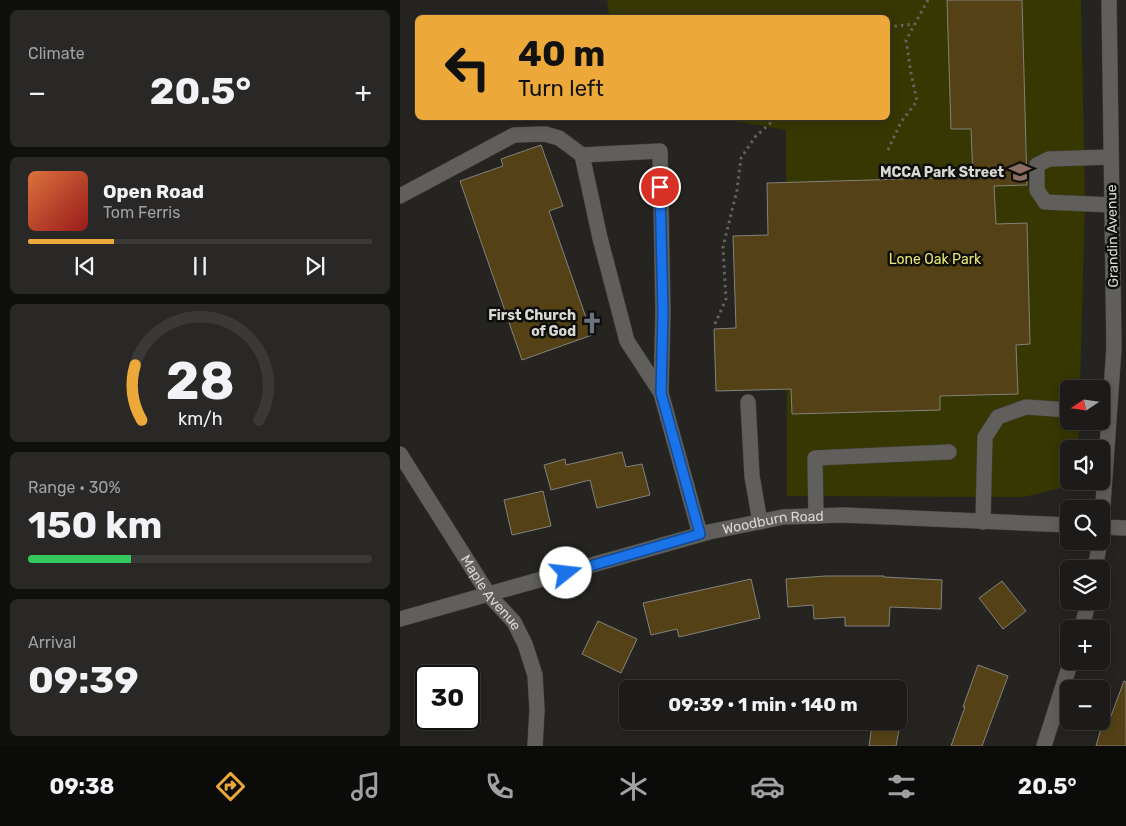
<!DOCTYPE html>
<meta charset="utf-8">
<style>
:root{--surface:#1c1b19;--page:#292826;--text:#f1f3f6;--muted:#a0a1a2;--line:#3a3938;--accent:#eca93a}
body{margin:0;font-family:Rubik,sans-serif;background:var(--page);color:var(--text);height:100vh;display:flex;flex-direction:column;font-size:19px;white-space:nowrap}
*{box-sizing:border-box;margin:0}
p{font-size:16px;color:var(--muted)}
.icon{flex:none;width:28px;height:28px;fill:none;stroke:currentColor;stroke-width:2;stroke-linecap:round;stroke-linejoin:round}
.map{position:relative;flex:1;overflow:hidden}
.panel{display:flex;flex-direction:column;gap:10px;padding:10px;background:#0f0f0e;width:400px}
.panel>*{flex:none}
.hud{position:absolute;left:15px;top:15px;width:475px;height:105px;border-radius:8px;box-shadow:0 2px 12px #0003,0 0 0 1px var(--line);background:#eca93a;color:#111;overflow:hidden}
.needle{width:32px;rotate:257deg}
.fabs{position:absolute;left:660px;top:380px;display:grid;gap:10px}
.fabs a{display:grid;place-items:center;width:50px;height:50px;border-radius:8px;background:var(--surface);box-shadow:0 2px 12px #0003,0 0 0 1px var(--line);font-size:25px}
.speed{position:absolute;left:15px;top:665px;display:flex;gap:10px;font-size:25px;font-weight:700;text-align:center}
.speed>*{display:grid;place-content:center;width:65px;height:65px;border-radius:50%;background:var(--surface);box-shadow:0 2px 12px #0003,0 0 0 1px var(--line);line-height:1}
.speed .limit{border:2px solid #111;border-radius:8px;background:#fff;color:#111}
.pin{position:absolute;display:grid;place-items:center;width:42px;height:42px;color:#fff;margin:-21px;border:2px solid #fff;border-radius:50%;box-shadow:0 1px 5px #0007}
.me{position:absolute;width:55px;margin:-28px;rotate:74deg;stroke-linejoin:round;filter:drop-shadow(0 0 4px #0008)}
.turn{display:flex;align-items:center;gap:18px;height:105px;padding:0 20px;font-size:22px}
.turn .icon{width:65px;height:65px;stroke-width:2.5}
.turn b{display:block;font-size:35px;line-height:42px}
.big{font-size:38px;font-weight:700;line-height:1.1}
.panel .widget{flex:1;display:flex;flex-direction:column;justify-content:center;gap:8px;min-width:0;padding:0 18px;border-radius:8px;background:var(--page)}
.panel .dial{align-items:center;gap:0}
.dial svg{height:130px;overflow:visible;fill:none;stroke:var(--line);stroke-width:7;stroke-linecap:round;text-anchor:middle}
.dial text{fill:var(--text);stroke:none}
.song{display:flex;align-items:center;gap:15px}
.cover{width:60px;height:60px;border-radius:8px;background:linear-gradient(135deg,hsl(20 70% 55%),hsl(0 70% 35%))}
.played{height:5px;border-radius:2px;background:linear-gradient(90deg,var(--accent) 25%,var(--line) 25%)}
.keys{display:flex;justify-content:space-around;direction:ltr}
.heat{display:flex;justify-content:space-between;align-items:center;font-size:28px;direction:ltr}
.charge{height:8px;border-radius:4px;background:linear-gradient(90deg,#34c759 30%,var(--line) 0)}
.trip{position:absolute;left:219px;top:680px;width:288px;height:50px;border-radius:8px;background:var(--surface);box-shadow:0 2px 12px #0003,0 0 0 1px var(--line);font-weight:700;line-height:50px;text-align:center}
.dock{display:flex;height:80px;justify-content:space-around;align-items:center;background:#0b0b0a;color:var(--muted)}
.dock .icon{width:35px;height:35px}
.dock .selected{color:var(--accent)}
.dock b{font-size:22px;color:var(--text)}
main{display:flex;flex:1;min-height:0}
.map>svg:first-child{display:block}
</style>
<main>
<section class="panel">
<div class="widget"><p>Climate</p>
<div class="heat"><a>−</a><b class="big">20.5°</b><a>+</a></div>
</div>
<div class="widget">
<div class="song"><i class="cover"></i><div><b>Open Road</b><p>Tom Ferris</p></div></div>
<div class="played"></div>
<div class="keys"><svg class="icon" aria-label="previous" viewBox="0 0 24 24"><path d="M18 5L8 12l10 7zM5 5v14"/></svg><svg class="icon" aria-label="pause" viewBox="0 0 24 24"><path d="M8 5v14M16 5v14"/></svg><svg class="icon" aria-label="next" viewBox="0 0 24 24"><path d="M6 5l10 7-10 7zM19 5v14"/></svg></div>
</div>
<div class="widget dial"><svg viewBox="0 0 100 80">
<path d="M14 69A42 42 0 1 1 86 69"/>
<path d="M14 69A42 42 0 0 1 10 35" stroke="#eca93a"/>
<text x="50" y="56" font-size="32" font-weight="700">28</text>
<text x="50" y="72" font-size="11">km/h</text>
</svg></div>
<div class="widget"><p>Range · 30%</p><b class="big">150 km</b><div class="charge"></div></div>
<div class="widget"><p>Arrival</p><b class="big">09:39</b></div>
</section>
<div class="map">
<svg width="726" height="746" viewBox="0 0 726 746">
<rect width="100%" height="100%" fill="#262421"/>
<path fill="#363701" d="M207,0H681L685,201L680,389H669V421H679L678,449H669V481H677V484L624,497L387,496L386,130L314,118H488V18L209,17Z"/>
<g fill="#544115" stroke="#83827e">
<path d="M547,0H622L627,185L594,186L596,224L627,223L630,344L616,345L618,394L540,396V410L392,414L391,389L316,391L314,329L336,328L333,236L368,235L367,183L573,177L571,129H551Z"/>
<path d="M141,145L163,206L149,211L192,335L122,360L60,181L103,166L101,159Z"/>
<path d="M222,452L226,467L242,464L250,495L197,508L190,480L151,490L144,465L165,459L166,465Z"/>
<path d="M143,491L151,526L112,535L104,500Z"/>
<path d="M425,576H484V577L542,580L541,609L490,607L489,626H445V617L414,619L413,605L388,607L386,579Z"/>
<path d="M351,579L360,618L279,637L277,629L251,635L243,603Z"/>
<path d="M602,581L626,611L603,629L579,598Z"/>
<path d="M198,621L237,639L221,673L182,654Z"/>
<path d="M578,665L608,676L582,746H551L565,707H563Z"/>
<path d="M724,681L726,682V746H696L705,715L711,716Z"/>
<path d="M472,725L499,730L496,746H469Z"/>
</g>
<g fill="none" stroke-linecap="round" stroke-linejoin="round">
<g stroke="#444340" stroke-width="16">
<g id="minor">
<path d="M711,157L649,159L637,165V190L645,202L712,205"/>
<path d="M0,196L114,135L145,134L159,138L182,155"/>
<path d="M261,393L227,341L200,238L182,155L260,151L263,312L261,393L300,534"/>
<path d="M348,402L352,476L360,522"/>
<path id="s1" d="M0,454L89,595L114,622L125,644L135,675L137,710L135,746"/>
<path d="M416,516L415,458L549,452"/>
<path d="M583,522L585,437L598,417L626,407L669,410"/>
<path d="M701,527L726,528"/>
<path d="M701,532L714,348L709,0"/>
<path d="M695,569L700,541"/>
<path id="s2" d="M0,619L309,532L383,517L444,515L669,525"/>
<path d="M681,629L689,601"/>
<path d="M644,746L671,661"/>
</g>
</g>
<g stroke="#656360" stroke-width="3" stroke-dasharray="2.5 4" stroke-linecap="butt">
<path d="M488,27L514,24"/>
<path d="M488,150L501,122L517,101L511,73L506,40L528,0"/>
<path d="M315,324L326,299L323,247L337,190L341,158L355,137L376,118"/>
</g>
<use href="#minor" stroke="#615f5c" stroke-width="15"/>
</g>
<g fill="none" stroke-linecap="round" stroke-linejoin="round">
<g stroke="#114b97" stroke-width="12">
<path id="route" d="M166,573L300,534L261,393L263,312L260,187"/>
</g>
<use href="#route" stroke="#1a73e8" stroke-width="9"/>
</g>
<defs>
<g id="school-bare" transform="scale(1.725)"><path d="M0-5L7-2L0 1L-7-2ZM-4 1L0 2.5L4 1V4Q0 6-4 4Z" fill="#8d6e63" stroke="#0e0e0c" stroke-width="2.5" paint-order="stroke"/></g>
<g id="church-bare" transform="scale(1.725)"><path d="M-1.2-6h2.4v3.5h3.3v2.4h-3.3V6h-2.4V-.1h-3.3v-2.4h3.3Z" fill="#6b7280" stroke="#0e0e0c" stroke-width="2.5" paint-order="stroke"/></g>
</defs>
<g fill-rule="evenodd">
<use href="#school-bare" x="620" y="172"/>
<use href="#church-bare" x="192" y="323"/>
</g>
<g text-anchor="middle" stroke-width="5" stroke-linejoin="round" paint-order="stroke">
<g font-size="14" font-weight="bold" fill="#d9d8d6" stroke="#0e0e0c" text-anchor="end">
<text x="604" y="177">MCCA Park Street</text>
<text x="176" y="320">First Church<tspan x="176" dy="16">of God</tspan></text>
</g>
<g font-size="14" fill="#d9d8d6" stroke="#0e0e0c">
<text transform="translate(712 236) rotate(-91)" y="5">Grandin Avenue</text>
<text dy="5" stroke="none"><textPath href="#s2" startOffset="386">Woodburn Road</textPath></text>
<text dy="5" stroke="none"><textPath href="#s1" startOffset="166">Maple Avenue</textPath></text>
</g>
<g font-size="14" fill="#e5e874" stroke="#0e0e0c">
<text x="535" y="264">Lone Oak Park</text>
</g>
</g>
</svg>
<div class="fabs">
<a><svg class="needle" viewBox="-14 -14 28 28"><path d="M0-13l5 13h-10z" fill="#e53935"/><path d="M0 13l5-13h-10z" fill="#a0a1a2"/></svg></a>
<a><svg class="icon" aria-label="sound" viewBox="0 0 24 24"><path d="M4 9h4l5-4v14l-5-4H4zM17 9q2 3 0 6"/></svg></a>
<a><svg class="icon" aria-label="search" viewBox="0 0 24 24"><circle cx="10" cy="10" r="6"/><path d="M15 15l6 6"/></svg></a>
<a><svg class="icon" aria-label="layers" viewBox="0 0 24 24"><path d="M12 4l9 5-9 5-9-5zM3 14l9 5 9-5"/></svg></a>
<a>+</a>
<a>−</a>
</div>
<div class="speed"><div class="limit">30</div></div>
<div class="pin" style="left:260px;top:187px;background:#d93025"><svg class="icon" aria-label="arrive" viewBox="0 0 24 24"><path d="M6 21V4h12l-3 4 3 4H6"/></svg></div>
<svg class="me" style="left:166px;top:573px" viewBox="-20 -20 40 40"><circle r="19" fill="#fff"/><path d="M0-13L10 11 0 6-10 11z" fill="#1a73e8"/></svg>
<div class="trip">09:39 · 1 min · 140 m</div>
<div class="hud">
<div class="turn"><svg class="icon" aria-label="left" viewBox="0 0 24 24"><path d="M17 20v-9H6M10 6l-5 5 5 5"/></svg><div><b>40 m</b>Turn left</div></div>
</div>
</div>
</main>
<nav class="dock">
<b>09:38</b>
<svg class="icon selected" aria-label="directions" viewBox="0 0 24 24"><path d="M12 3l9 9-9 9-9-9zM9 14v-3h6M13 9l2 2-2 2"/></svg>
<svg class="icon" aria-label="music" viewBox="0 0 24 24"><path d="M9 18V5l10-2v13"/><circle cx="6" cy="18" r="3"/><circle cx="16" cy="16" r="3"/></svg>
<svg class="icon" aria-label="phone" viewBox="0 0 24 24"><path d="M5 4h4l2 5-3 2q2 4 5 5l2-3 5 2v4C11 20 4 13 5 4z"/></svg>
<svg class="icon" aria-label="climate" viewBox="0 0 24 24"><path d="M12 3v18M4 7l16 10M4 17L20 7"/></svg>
<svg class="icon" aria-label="car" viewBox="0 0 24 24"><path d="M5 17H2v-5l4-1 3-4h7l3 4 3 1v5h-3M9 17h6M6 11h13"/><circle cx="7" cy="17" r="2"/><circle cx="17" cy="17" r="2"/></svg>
<svg class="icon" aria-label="filters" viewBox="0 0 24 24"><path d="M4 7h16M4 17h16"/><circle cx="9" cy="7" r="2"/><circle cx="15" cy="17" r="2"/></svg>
<b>20.5°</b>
</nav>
